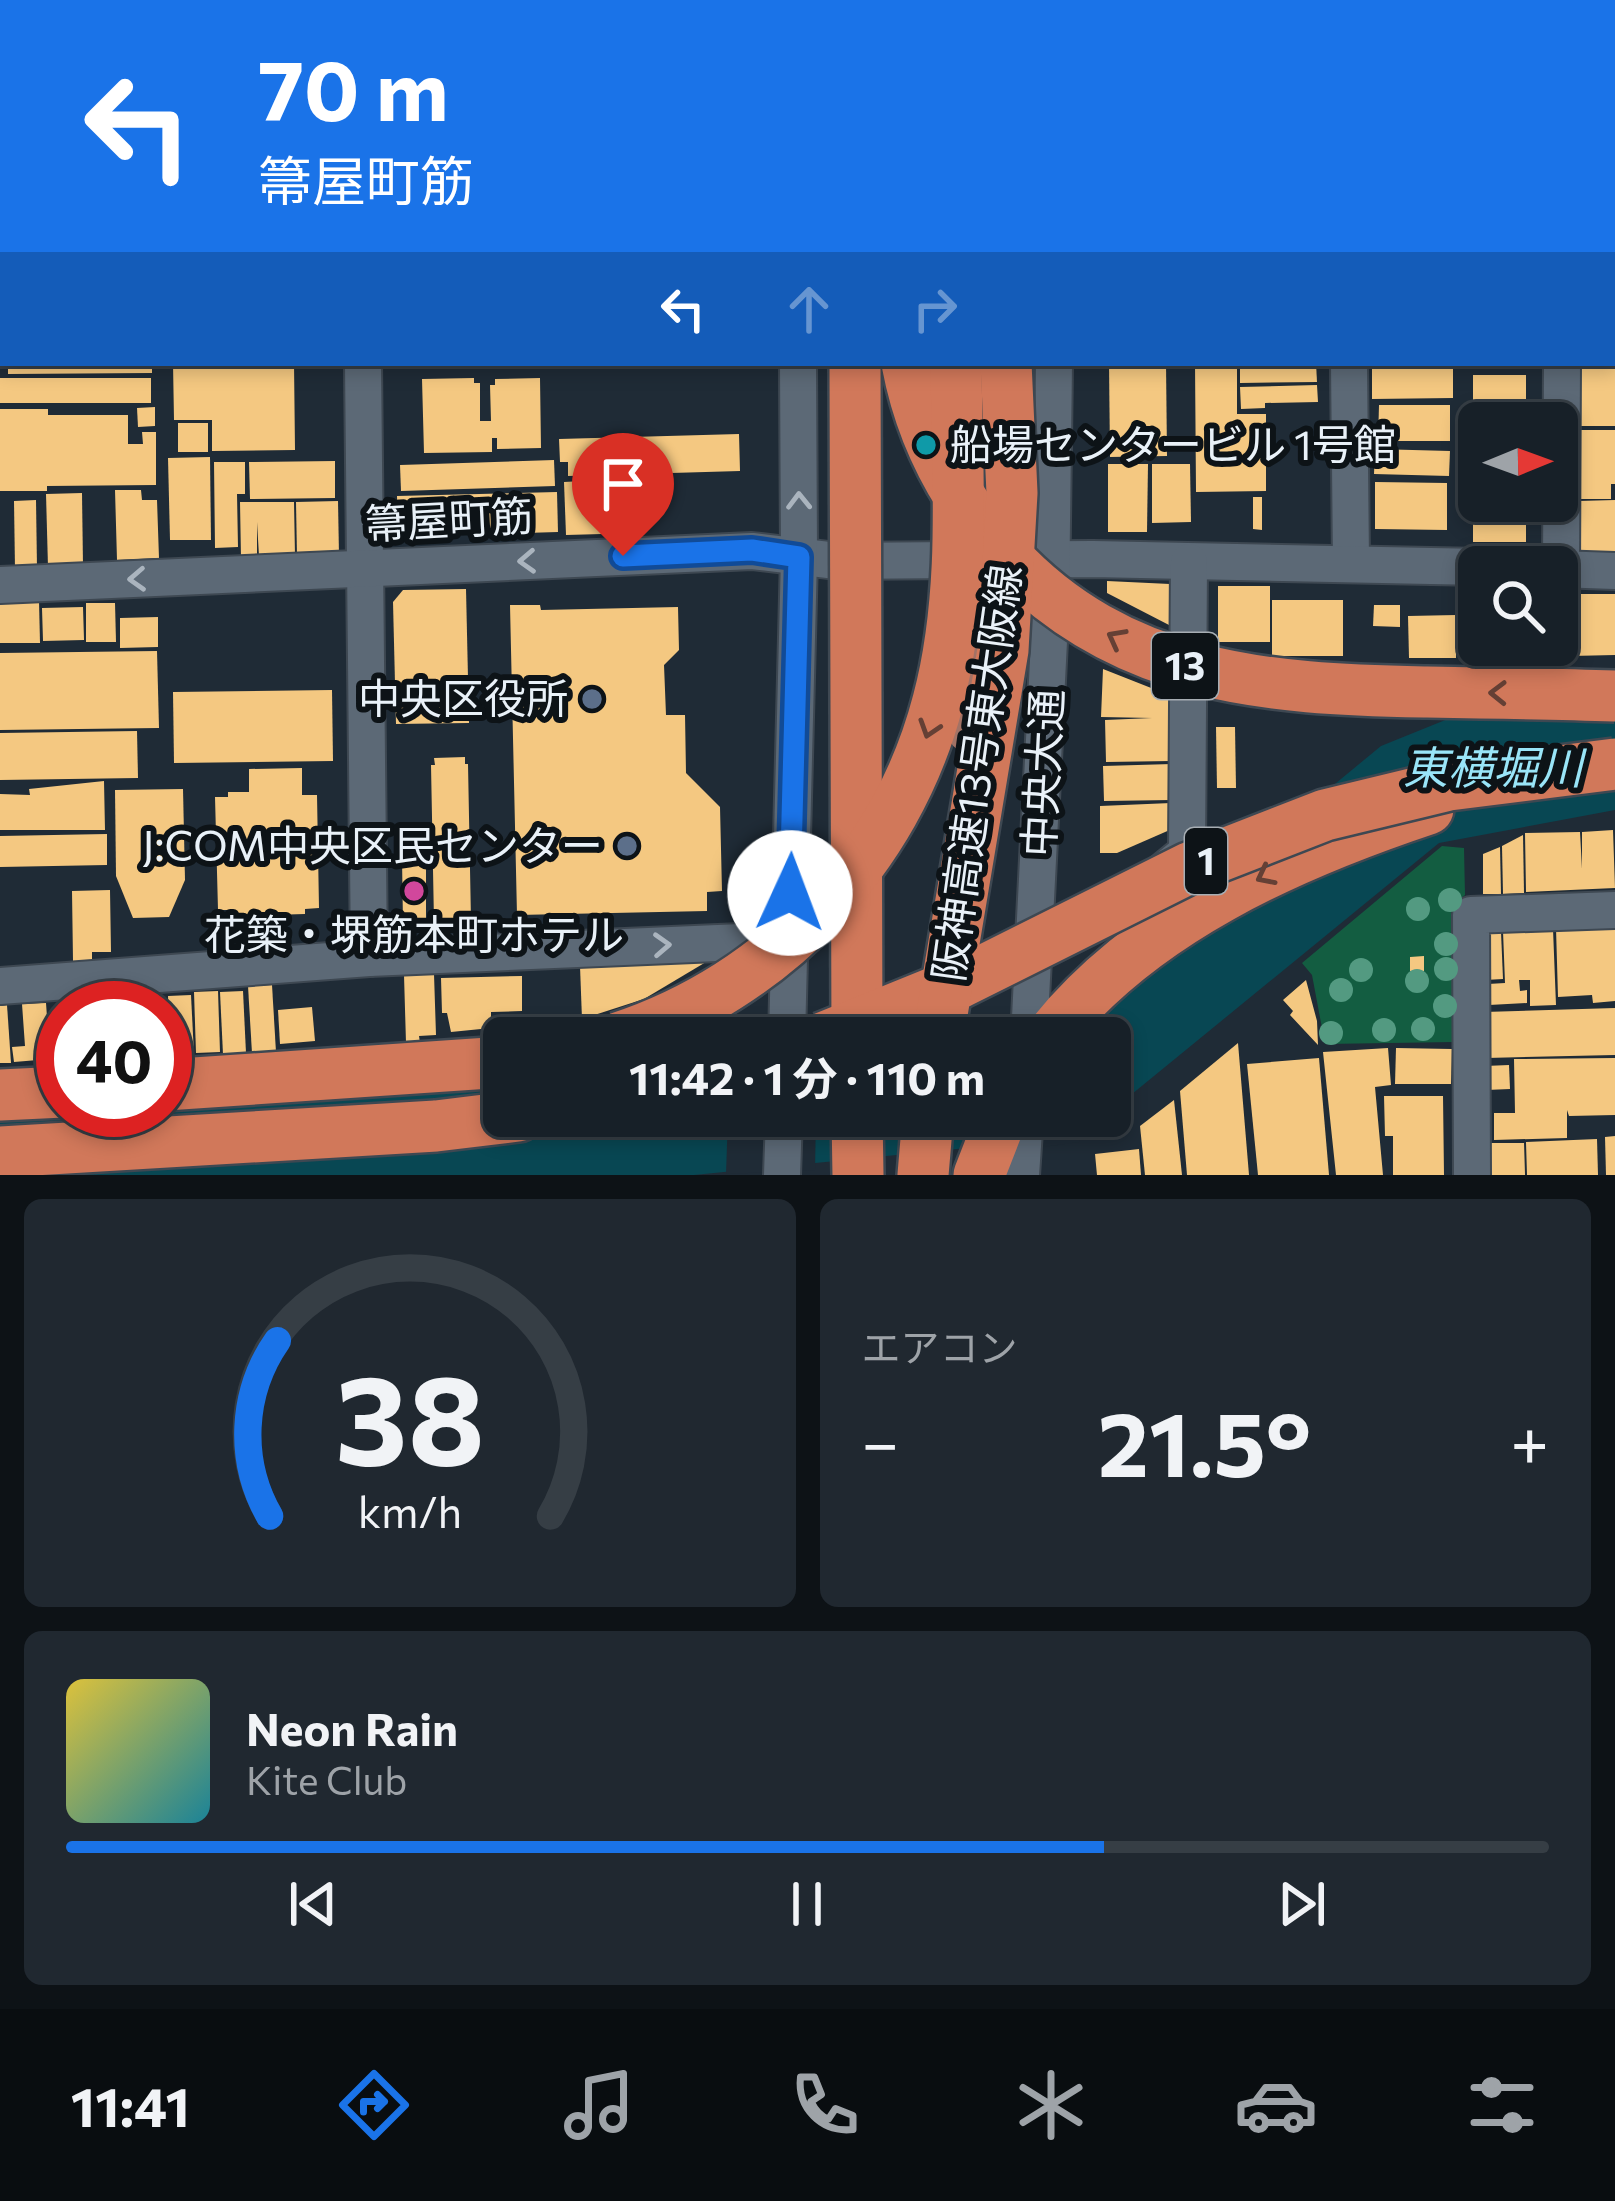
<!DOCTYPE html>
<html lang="ja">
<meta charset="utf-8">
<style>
:root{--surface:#172028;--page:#202830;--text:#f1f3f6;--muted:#9ea3a8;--line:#363e45;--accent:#1a73e8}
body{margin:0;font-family:Commissioner,"Noto Sans JP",sans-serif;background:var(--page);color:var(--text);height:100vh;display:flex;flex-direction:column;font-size:45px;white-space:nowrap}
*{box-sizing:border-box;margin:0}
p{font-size:39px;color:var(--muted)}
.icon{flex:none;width:66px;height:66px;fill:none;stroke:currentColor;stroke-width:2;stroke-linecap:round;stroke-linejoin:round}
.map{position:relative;height:1175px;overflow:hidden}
.panel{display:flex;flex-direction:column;gap:24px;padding:24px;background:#0d1216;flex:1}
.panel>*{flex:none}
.banner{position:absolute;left:0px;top:0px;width:1617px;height:366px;box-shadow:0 6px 18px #0003,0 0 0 3px var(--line);background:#1a73e8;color:#fff;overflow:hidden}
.needle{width:78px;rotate:89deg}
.fabs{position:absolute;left:1458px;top:402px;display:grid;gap:24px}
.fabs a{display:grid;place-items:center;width:120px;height:120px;border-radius:18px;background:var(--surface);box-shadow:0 6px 18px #0003,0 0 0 3px var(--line);font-size:60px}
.speed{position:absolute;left:36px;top:981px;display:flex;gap:24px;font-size:60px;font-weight:700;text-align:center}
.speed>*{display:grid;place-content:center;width:156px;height:156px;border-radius:50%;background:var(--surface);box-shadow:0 6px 18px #0003,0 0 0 3px var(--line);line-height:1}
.speed .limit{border:18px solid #d22;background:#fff;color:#111}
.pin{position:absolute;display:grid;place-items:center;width:102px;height:102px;color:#fff;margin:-123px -51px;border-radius:50% 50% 50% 0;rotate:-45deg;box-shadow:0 0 12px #0007}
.pin .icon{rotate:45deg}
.me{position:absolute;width:132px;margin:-66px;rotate:2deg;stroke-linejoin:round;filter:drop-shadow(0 0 9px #0008)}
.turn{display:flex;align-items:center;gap:42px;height:252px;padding:0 60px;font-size:54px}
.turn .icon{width:156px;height:156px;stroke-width:2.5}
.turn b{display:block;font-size:84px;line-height:102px}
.lanes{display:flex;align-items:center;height:114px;padding:0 60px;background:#0003;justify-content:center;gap:60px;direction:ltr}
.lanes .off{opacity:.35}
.big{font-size:90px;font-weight:700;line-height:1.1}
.panel .card{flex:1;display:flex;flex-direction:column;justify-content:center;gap:18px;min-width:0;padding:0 42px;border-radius:18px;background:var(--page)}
.panel .dial{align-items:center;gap:0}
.dial svg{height:312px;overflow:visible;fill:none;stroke:var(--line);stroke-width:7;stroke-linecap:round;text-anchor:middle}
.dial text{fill:var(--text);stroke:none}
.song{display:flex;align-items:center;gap:36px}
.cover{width:144px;height:144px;border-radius:18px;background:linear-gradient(135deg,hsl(50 70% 55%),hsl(190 70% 35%))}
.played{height:12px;border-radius:6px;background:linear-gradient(90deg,var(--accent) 70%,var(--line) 70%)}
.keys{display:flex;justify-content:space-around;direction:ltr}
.heat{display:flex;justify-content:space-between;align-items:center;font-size:66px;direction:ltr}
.panel .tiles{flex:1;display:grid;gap:24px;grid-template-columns:1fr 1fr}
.card:last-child{grid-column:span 2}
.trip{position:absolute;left:483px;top:1017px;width:648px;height:120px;border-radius:18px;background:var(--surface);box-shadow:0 6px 18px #0003,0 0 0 3px var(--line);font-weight:700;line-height:120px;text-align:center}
.tab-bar{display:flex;height:192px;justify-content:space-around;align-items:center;background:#090d10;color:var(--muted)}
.tab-bar .icon{width:84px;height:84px}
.tab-bar .selected{color:var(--accent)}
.tab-bar b{font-size:54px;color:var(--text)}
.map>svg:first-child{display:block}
</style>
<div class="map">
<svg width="1615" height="1175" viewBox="0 0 1615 1175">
<rect width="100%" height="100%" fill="#1f2b36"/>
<path fill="#135d41" d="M1442,846L1464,848L1465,895L1451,907L1454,1042L1325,1044L1312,975L1302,963Z"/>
<g fill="#084753">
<path d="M1615,681V810L1439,843L1110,1112V1038H889L999,1033L1075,998L1381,746L1470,710Z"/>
<path d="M504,1056V1116H1105L1079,1137L694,1175H0V1080L63,1110H165Z"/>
</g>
<g fill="#1f2b36">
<path d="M728,1116H816L815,1170L726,1174Z"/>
<path d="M992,1116H1080L1079,1142L1015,1151Z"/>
</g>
<g fill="#f4c881">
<path d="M8,363H152V373L8,374Z"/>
<path d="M173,363H294L295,450L212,451V420H174Z"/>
<path d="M1109,363H1166L1167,456L1110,457Z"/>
<path d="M1195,363H1237V414H1266V491L1196,492Z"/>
<path d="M1240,363H1316L1317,382L1240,383Z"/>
<path d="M1372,363H1453V398L1372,399Z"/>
<path d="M1578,363H1615V426H1579Z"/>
<path d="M1473,375H1526V423H1479V501H1526V542H1473Z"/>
<rect x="0" y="378" width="151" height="25"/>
<path d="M474,378V383H480V421H491L490,385H495V379L540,378L541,448L497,449V438H492V452L424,453L422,379Z"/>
<path d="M1317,385L1318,402L1265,403V408L1241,409L1240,387Z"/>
<path d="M1379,405H1450V441H1378Z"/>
<path d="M155,407V426L138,427L137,408Z"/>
<path d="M0,409H48V415H128V444H143L142,432H156V485L47,486V491H0Z"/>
<rect x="178" y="423" width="30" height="29"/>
<path d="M1575,430H1615V484H1611V499H1576Z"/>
<path d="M739,434L740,471L568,476V462H560L559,439Z"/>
<path d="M1375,449L1450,451L1449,476L1374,474Z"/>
<path d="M210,457L211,540H170L168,458Z"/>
<path d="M554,460L555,486L401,491L400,465Z"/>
<path d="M335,461V498L250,499L249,462Z"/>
<path d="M214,462H245V494H237L238,547L215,548Z"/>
<path d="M1108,464H1148L1147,532H1108Z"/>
<path d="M1152,464H1190L1191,522L1152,523Z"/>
<path d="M600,480L602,534L566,535L564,482Z"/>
<path d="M1375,482L1447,483V530L1375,529Z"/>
<path d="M115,490H141L142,500H157L159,558L117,560Z"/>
<path d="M557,492L558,532L398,537L397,496Z"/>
<path d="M82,493L83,566L48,567L46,494Z"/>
<path d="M1253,497H1262V530L1253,529Z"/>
<path d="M36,500L37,568L15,569L14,501Z"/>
<path d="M1615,500V551L1578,552V501Z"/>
<path d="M338,501L339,555L297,556L296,502Z"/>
<path d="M240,502H294L295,556H259L257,522V558H241Z"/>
<path d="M1107,581L1170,584L1169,625L1107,593Z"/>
<rect x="1218" y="586" width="52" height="56"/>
<path d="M466,589L469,723L396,724L393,602L403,590Z"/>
<path d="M1570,594H1615V655L1571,656Z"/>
<path d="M1465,595H1479V645H1557V596H1564V651L1464,661Z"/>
<rect x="1272" y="600" width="71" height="56"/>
<path d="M0,601H39L40,643H0Z"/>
<path d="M86,603H115L116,642H86Z"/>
<path d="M510,605H540L541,610L678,607L679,650L664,665L666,715H685L686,773L720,807L722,891L707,892V911L517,915Z"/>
<path d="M1374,605H1400V627L1373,626Z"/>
<path d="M83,607L84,640L43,641L42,608Z"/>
<path d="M1456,615V658H1409L1408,616Z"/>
<path d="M158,617V647L120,648V618Z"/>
<path d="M157,651L159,728L0,730V653Z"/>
<path d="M1103,669L1174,697L1171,761L1106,762L1105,720L1152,718L1101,717Z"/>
<path d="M332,690L333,761L174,763L173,692Z"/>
<path d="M1216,727H1235L1236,788H1217Z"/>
<path d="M137,731L138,778L0,780V733Z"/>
<path d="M465,757V764H468L471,921L434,922L431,765H435L434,758Z"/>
<path d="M1172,764V800L1104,801L1103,766Z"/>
<path d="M302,768V795H317L319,908L305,909V914L231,916V910H218L215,797H228V792H249V769Z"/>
<path d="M104,781L105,830H0V794L30,795L29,789Z"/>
<path d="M183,789L185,880L169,917L133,918L116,876L115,790Z"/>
<path d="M1171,803L1172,829L1117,853H1100V806Z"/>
<path d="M1613,830L1615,888L1526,892L1525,833L1580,832L1582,869V832Z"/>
<path d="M107,834V865L0,867V836Z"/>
<path d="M1523,835L1524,893L1503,894L1502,846Z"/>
<path d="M1500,847L1501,894H1483V854Z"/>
<path d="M410,852H426V923L403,924L402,858H410Z"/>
<path d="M110,890L111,952H92V961H73L72,891Z"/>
<path d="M1615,926V1001L1593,1003L1592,995L1558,997L1556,928Z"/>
<path d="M1553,929L1556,1005L1530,1006V980H1519L1520,991L1527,990V1003L1489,1005L1488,984L1505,983L1503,931Z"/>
<path d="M1501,932L1503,979L1485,980L1484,940L1491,933Z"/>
<path d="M1424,956V971H1410V957Z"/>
<path d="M706,962L644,999L582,1019L580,966Z"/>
<path d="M434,974L436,1035L419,1036L420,1043H406L404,975Z"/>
<path d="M522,976V1011L491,1012V1028L451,1032L447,1013H442L441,978Z"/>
<path d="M1306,980L1317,1021L1318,1045L1290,1015L1293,1011L1283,1000Z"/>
<path d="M272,985L276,1052L252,1053L248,986Z"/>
<path d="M218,991L220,1052L196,1053L194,992Z"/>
<path d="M243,991L246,1053L223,1054L220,992Z"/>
<path d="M191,995L194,1054H170L168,996Z"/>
<path d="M46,1003L50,1059L14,1062L12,1047L25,1046L22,1004Z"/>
<path d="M7,1005L11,1063H0V1006Z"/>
<path d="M312,1007L315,1041L280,1044L278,1010Z"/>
<path d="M1615,1008V1055L1486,1058L1484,1012Z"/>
<path d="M1238,1043L1249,1175H1187L1180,1091Z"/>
<path d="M1388,1048L1391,1085L1375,1087L1383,1175H1336L1323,1052Z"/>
<path d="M1396,1048L1452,1049L1451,1084H1395Z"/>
<path d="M1319,1058L1329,1175H1258L1247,1064Z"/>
<path d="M1615,1058V1115L1569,1116L1567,1110V1138L1494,1140V1113H1515L1514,1059Z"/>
<path d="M1509,1065L1510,1089L1486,1090L1485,1066Z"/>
<path d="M1384,1096H1443L1444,1175H1393V1136H1385Z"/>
<path d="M1174,1100L1182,1175H1145L1140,1126Z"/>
<path d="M1615,1136V1175H1606L1605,1137Z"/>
<path d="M1597,1139L1598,1175H1527L1526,1142Z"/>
<path d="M1487,1143H1524L1525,1175H1487Z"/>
<path d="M1139,1149L1141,1175H1097L1095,1154Z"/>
</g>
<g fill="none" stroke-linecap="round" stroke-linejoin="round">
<g stroke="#3e4852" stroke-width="40">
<g id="minor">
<path d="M361,0V3"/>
<path d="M1054,0V3"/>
<path d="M797,3V0"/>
<path d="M1348,3V0"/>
<path d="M1564,3V0"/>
<path d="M1614,150H1615"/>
<path d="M0,164H3"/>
<path d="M363,363L369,958"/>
<path d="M1349,363L1351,563"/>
<path d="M1557,569L1615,571"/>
<path d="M1561,569L1562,363"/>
<path d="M0,585L752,551L837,561L1093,559L1481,567"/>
<path d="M1159,875L1187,852L1189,562"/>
<path d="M0,986L369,958L789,940"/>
<path d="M787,1038L799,557L798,363"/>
<path d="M1029,1038L1051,601L1054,363"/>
<path d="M782,1175L784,1116"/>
<path d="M1021,1175L1025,1116"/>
<path d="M1472,1175L1471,915L1615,910"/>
</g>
</g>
<g stroke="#3e4852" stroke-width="56">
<g id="highway">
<path d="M972,0V3"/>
<path d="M854,3V0"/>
<path d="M896,3V0"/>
<path d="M1049,1038C1141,921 1290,855 1428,809"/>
<path d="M165,1085L504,1062"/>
<path d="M0,1095L63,1092"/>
<path d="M857,1116L858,1175"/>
<path d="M0,1152L436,1126L518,1116"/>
<path d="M923,1175L928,1116"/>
<path d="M979,1175L1002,1116"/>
</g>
</g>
<use href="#minor" stroke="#5c6976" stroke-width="36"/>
<use href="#highway" stroke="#d1785a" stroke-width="51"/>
<g stroke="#3e4852" stroke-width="50" stroke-linecap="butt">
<path id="major-bridge" d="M970,731L980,576"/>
</g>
<g stroke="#3e4852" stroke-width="56" stroke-linecap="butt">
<g id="highway-bridge">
<path d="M855,363L857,1038"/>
<path d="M907,363C921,437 954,500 1005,555C1120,679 1266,689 1424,692C1487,693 1551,694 1615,696"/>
<path d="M618,1038C774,987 897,859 938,701C967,592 957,474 956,363"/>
<path d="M823,1038L961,982L1189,868L1325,815L1449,785L1615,764"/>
<path d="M938,1038L1003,650L1012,493L1006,363"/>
</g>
</g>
<use href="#major-bridge" stroke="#a27265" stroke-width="45"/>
<use href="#highway-bridge" stroke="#d1785a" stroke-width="51"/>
</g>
<g fill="#539a81">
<circle cx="1450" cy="900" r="12"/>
<circle cx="1418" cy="909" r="12"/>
<circle cx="1446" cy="944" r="12"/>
<circle cx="1446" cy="969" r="12"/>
<circle cx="1361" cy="970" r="12"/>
<circle cx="1417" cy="981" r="12"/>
<circle cx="1341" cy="990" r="12"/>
<circle cx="1445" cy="1006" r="12"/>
<circle cx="1423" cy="1029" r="12"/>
<circle cx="1384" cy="1030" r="12"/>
<circle cx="1331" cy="1033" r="12"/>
</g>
<defs><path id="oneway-chevron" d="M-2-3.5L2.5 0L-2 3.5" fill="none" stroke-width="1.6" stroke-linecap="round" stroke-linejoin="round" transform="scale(3)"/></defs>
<g stroke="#aab4be">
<use href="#oneway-chevron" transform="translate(799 501) rotate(-91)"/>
<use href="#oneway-chevron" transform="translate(527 561) rotate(177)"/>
<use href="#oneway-chevron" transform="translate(137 579) rotate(177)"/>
<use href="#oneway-chevron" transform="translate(662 945) rotate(-3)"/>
</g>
<g stroke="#654035">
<use href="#oneway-chevron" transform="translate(1116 638) rotate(-152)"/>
<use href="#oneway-chevron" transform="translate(1498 693) rotate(-179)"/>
<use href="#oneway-chevron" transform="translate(929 729) rotate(108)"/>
<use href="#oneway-chevron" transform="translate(1265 876) rotate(153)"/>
</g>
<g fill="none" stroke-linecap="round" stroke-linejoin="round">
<g stroke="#114b97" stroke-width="30">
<path id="route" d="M623,556L752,550L799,557L790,893"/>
</g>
<use href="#route" stroke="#1a73e8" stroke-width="21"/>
</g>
<circle fill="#0f9aa8" stroke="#0d1317" stroke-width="4.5" cx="926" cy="445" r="12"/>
<g fill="#5c6f8a" stroke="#0d1317" stroke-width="4.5">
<circle cx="592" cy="699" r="12"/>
<circle cx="627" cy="846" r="12"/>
</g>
<circle fill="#d1479c" stroke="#0d1317" stroke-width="4.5" cx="414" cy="891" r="12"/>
<g text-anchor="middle" stroke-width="12" stroke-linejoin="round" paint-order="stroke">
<g fill="#0d1317" stroke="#a7aeb4" stroke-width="3">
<rect x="1152" y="633" width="66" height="66" rx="9"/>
<rect x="1185" y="828" width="42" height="66" rx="9"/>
</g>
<g font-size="39" font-weight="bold" fill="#e9f1f8">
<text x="1185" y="680">13</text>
<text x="1206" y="875">1</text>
</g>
<g font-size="42" fill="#e9f1f8" stroke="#0d1317" text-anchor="end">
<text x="950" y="460" text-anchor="start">船場センタービル 1号館</text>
<text x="568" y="714">中央区役所</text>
<text x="603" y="861">J:COM中央区民センター</text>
<text x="414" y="950" text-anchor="middle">花築・堺筋本町ホテル</text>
</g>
<g font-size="42" fill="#e9f1f8" stroke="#0d1317">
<text transform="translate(449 520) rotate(-3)" y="15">箒屋町筋</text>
<text transform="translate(977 773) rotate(-82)" y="15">阪神高速13号東大阪線</text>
<text transform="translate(1043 773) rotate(-87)" y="15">中央大通</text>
</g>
<g font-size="45" font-style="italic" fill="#99e5f8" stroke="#0d1317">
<text x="1493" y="784">東横堀川</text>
</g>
</g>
</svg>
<div class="fabs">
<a><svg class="needle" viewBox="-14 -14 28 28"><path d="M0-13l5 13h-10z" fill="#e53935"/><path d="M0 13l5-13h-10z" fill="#9ea3a8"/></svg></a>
<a><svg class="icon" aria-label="search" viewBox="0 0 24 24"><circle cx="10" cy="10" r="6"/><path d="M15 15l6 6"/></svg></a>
</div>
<div class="speed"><div class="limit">40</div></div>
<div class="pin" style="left:623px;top:556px;background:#d93025"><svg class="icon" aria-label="arrive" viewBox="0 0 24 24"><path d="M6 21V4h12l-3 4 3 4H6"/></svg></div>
<svg class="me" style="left:790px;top:893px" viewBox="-20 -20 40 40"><circle r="19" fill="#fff"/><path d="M0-13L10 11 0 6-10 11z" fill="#1a73e8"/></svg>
<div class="trip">11:42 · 1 分 · 110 m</div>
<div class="banner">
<div class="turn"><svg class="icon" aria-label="left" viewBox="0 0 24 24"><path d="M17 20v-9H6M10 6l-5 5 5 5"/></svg><div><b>70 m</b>箒屋町筋</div></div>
<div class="lanes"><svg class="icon" aria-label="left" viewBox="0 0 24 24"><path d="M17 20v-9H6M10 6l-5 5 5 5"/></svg><svg class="icon off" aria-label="ahead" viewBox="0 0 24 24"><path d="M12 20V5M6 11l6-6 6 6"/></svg><svg class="icon off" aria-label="right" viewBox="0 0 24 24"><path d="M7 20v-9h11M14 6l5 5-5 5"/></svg></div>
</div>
</div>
<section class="panel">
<div class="tiles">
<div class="card dial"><svg viewBox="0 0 100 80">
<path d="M14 69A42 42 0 1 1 86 69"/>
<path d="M14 69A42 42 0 0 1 16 24" stroke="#1a73e8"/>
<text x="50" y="56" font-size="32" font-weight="700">38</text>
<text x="50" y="72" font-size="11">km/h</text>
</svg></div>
<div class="card"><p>エアコン</p>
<div class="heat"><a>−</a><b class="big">21.5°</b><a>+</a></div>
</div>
<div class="card">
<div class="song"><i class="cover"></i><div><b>Neon Rain</b><p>Kite Club</p></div></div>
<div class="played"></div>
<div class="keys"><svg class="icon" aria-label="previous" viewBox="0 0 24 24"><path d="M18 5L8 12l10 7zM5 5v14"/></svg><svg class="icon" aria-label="pause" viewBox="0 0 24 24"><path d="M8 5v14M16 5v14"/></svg><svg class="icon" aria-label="next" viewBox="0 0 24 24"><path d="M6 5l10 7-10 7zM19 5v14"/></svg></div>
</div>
</div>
</section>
<nav class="tab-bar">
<b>11:41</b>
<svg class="icon selected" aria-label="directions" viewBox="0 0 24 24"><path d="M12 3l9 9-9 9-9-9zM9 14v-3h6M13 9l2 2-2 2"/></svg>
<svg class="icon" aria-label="music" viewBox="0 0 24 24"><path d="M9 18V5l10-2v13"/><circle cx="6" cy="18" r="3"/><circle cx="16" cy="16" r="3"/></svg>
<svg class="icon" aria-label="phone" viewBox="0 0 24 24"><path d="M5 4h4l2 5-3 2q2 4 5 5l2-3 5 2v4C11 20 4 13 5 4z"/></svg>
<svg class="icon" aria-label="climate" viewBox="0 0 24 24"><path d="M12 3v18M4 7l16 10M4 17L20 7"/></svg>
<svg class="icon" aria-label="car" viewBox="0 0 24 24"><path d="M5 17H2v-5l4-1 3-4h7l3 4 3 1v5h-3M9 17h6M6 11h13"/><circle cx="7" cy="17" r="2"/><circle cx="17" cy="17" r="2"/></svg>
<svg class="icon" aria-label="filters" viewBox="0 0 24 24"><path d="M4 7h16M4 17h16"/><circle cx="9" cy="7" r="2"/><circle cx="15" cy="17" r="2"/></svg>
</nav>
